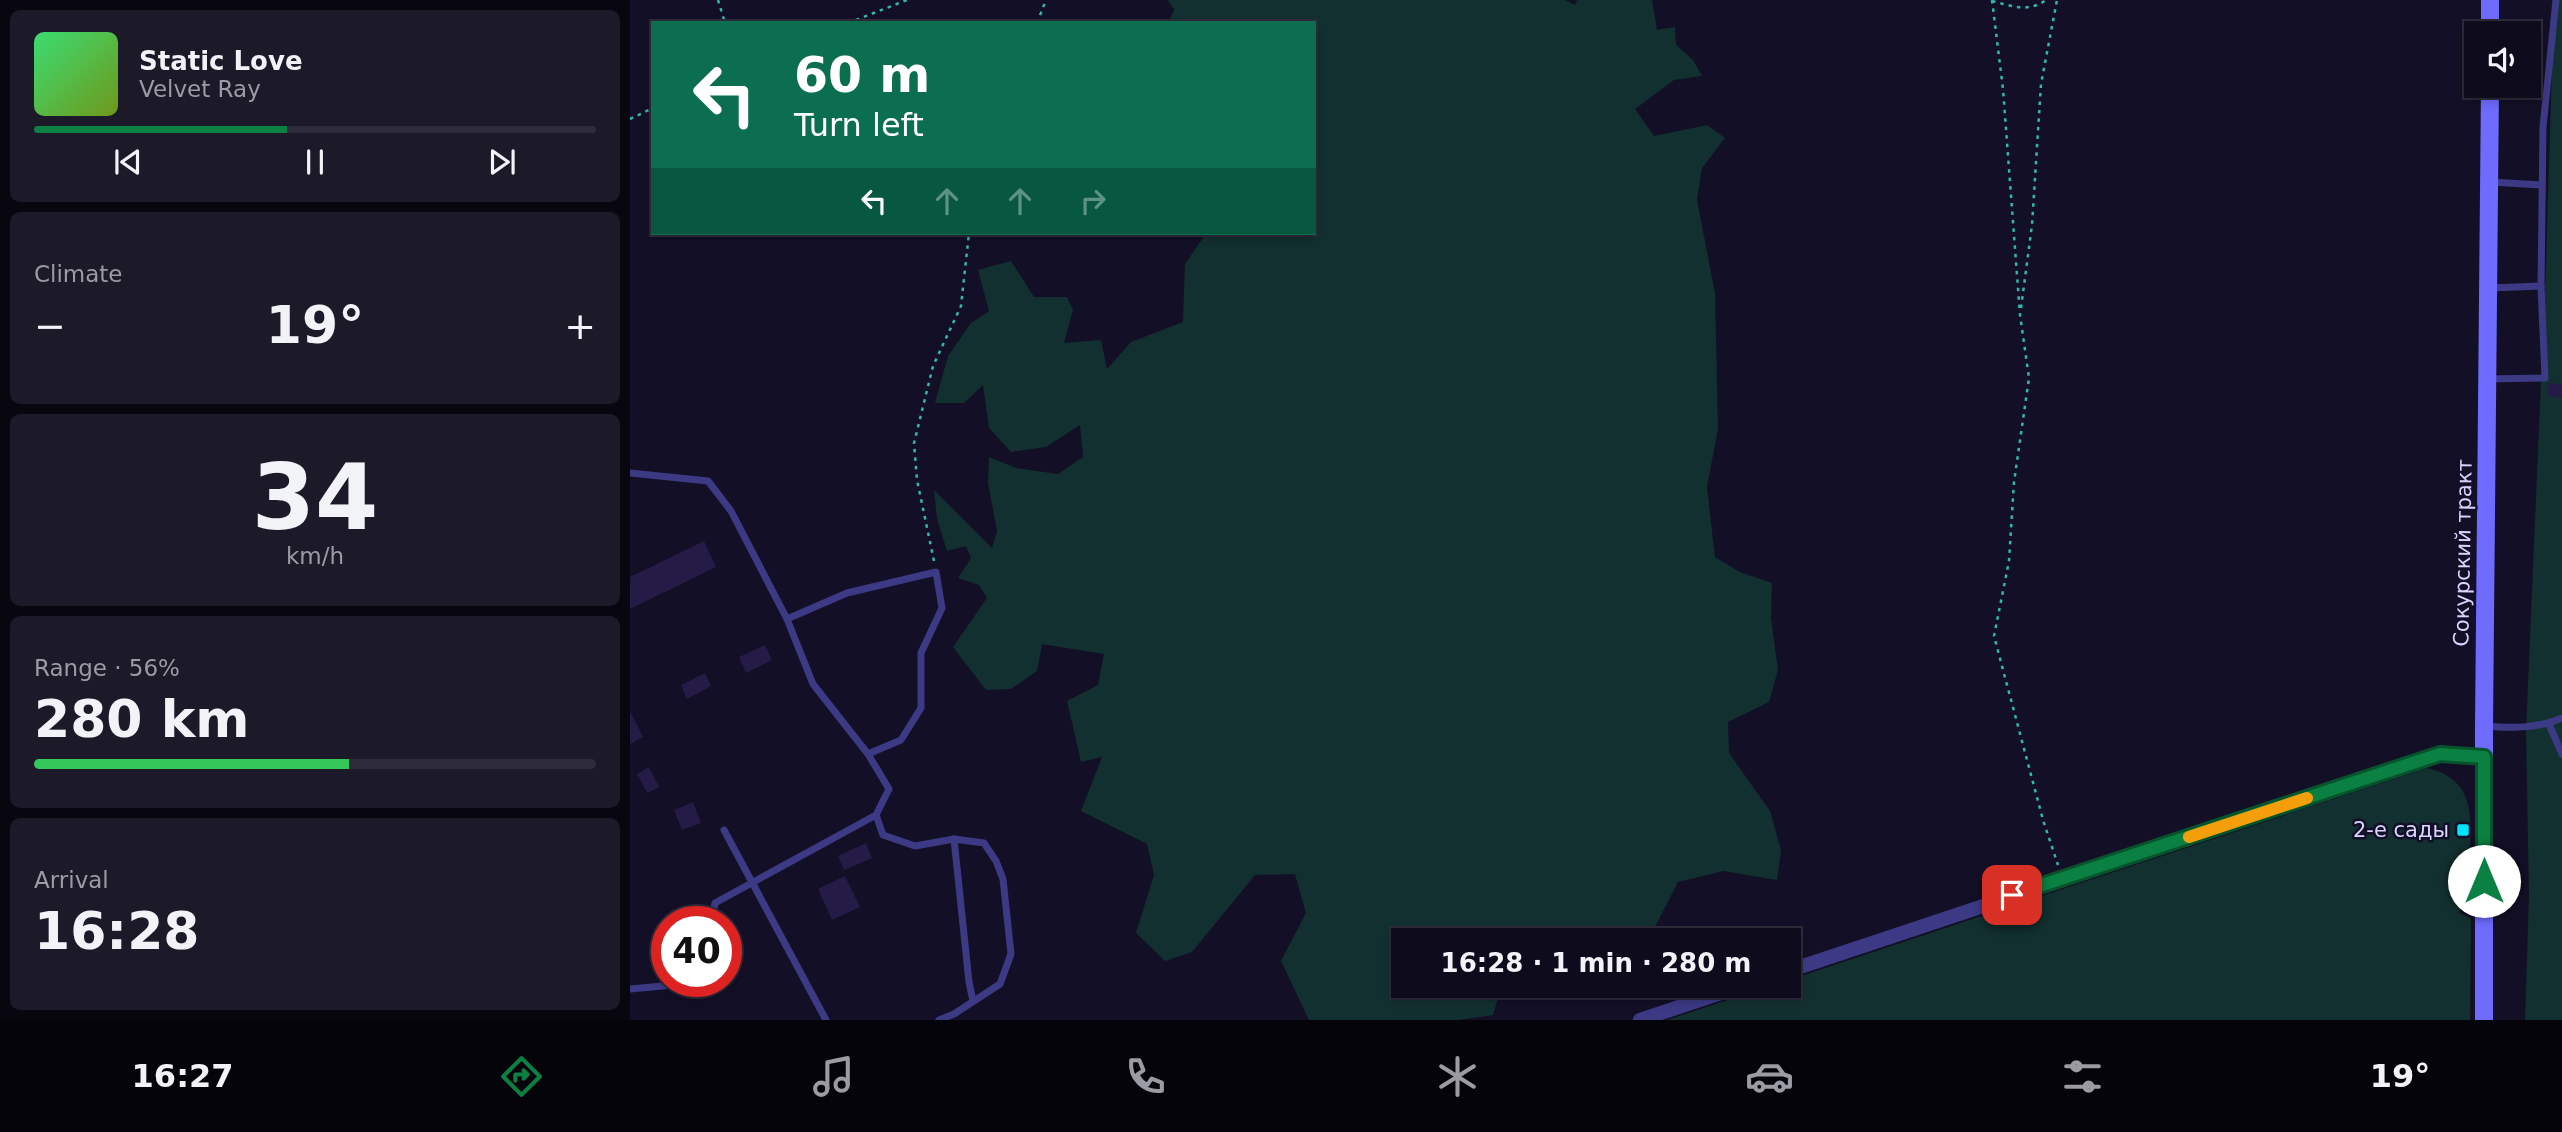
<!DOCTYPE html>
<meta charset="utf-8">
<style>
:root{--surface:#0e0b1c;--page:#1c1929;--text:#f1f3f6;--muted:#9b9ba3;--line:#2e2b3b;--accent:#0b8043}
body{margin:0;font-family:"DejaVu Sans",sans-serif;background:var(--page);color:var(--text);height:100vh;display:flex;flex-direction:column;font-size:26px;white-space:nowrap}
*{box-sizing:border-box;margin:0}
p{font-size:23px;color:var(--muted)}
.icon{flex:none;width:38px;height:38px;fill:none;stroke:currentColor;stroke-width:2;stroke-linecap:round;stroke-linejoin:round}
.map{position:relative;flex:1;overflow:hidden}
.panel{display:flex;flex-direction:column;gap:10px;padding:10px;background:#08060f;width:630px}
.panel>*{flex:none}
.banner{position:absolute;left:21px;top:21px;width:665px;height:214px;border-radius:0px;box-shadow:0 4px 10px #0003,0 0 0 2px var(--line);background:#0b6e4f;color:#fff;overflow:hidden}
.fabs{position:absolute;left:1834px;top:21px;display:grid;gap:14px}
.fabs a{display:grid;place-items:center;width:77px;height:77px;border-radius:0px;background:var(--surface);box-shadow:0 4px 10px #0003,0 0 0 2px var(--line);font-size:35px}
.speed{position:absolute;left:21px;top:906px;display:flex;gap:14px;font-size:35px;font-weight:700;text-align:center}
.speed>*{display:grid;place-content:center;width:91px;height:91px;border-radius:50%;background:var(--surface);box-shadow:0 4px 10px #0003,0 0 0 2px var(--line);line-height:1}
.speed .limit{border:10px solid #d22;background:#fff;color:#111}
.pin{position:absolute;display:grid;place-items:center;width:60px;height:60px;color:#fff;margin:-30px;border-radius:14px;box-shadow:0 4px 10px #0006}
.me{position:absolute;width:77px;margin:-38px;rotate:0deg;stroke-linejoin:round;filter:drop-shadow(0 0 5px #0008)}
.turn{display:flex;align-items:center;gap:24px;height:147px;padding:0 28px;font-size:32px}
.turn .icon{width:91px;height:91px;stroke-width:2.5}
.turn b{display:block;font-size:49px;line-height:60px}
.lanes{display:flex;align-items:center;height:66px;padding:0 28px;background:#0003;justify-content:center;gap:35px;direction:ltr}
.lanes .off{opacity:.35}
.big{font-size:52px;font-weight:700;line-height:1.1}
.panel .tile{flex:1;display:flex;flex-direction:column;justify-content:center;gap:10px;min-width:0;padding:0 24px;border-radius:10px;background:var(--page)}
.panel .dial{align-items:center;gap:0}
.dial b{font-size:91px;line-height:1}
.song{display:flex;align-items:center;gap:21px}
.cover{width:84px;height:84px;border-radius:10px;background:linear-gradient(135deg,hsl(140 70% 55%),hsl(80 70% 35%))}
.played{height:7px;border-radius:4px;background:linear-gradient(90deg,var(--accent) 45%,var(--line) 45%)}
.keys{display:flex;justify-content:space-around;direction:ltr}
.heat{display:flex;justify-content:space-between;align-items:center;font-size:38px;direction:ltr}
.charge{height:10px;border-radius:5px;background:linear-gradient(90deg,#34c759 56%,var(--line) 0)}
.trip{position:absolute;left:761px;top:928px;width:410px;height:70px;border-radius:0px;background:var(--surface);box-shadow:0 4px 10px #0003,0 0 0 2px var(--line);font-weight:700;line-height:70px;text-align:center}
.tab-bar{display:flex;height:112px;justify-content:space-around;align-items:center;background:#06040b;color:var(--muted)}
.tab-bar .icon{width:49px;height:49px}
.tab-bar .current{color:var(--accent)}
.tab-bar b{font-size:32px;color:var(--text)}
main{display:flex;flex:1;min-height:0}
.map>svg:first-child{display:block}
</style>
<main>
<section class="panel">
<div class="tile">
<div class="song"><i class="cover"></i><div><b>Static Love</b><p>Velvet Ray</p></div></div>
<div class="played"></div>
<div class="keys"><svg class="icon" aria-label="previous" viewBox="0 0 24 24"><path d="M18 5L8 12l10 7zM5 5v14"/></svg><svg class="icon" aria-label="pause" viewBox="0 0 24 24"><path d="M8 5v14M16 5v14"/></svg><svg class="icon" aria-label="next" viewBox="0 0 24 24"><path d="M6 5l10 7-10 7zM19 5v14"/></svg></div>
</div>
<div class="tile"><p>Climate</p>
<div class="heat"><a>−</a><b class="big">19°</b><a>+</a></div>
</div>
<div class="tile dial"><b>34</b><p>km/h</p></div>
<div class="tile"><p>Range · 56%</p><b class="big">280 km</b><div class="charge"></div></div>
<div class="tile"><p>Arrival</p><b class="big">16:28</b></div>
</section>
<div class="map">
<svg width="1932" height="1020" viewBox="0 0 1932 1020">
<rect width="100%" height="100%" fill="#130f26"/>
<g fill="#12302f">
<path d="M538,0H935L945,5L947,0H1022L1027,30L1045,27L1046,45L1063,60L1072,76L1044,80L1005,109L1024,136L1077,125L1095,138L1072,168L1067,200L1085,293L1088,429L1077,487L1085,557L1110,572L1142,583L1141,618L1148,670L1139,702L1098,722L1099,753L1140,811L1151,850L1147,880L1093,871L1048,882L1025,927L1022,940H774V985H872L863,1015L828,1020H679L651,961L676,913L665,874L625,875L562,952L535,961L506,933L524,875L517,844L451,811L472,757L451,762L437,701L468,685L474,654L412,644L407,671L381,689L356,690L323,647L357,598L349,585L328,578L341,558L336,546L317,551L307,519L304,490L362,548L367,531L358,483L359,457L386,468L428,474L453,457L450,425L416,447L381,452L359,428L353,385L334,403H305L318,356L341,323L359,311L348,270L381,261L404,297H437L443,310L434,343L471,340L477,369L501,342L553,322L555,264L575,235L573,233H684V23H538L544,10Z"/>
<path d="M1924,0H1932V1020H1895L1899,895L1896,731L1916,265Z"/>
<path d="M1797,768C1841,778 1842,810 1840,848C1839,859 1840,871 1837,881C1835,892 1831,901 1830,913L1841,918L1840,1020H1037L1143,985H1158L1159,980Z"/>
</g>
<g fill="#241b47">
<path d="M1918,383L1932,384V397L1917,396Z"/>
<path d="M74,541L86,567L0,609V577Z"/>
<path d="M135,645L142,660L116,673L109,657Z"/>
<path d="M75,673L81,686L57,699L51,685Z"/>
<path d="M0,711L13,737L0,744Z"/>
<path d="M19,767L29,787L17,793L7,774Z"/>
<path d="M63,802L71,823L52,830L44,810Z"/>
<path d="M236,843L242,858L214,870L208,856Z"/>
<path d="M215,876L230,907L202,920L188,889Z"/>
</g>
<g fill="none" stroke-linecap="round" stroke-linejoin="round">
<g stroke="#2fb8b0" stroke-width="2.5" stroke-dasharray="3.5 5" stroke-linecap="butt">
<path d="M88,0L95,23"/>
<path d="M1362,0L1373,89L1390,315L1399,378L1384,482L1379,561L1364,636L1413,820L1428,865"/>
<path d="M1362,1C1382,6 1398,13 1416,0"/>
<path d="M218,23L277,0"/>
<path d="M407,23L416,0"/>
<path d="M0,119L23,108"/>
<path d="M1391,308L1402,225L1411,84L1427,0"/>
<path d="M304,561L287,480L284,443L303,366L331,306L339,233"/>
</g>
<g stroke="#3d3a85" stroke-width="7">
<path d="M1860,182L1912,185"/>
<path d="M1860,288L1911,286"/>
<path d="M1858,379L1915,378L1911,286L1913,127L1926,0"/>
<path d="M0,473L78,481L101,511L157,619L183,684L238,754L259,789L246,815L85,903L81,922"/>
<path d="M157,619L217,593L306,572L312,608L291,653V708L271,740L238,754"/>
<path d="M1919,724L1932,754"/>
<path d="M1854,726C1880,728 1908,729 1932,718"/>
<path d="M246,815L253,835L285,846L324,839L354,843L366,861L373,879L381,954L370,984L324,1014L309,1020"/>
<path d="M94,830L196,1020"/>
<path d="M324,839L339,982L343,1001"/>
<path d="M0,989L55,984L82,985V982"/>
</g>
<g stroke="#3d3a85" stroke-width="14">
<path d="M1158,971L1810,754L1854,757"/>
<path d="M1010,1020L1115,985"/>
</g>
<g stroke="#6f6bff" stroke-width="18">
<path d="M1860,33V0"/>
<path d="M1854,1020V726L1860,86"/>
</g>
</g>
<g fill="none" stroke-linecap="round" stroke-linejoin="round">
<g stroke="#07532c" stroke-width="18">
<path id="route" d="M1382,895L1810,754L1854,757V881"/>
</g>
<use href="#route" stroke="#0b8043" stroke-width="12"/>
<path stroke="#f59e0b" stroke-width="12" d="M1559,837L1677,798"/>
</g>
<rect fill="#00e5ff" stroke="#130f26" stroke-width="2.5" x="1826" y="823" width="14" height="14" rx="3.5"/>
<g text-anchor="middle" stroke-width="5" stroke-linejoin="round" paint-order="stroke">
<g font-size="21" fill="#d9d4ff" stroke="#130f26">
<text transform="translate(1833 553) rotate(-89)" y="7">Сокурский тракт</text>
</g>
<g font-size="21" fill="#d9d4ff" stroke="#130f26" text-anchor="end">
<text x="1819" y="837">2-е сады</text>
</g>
</g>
</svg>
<div class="fabs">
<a><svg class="icon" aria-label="sound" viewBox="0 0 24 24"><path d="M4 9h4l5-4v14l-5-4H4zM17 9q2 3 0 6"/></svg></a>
</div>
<div class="speed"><div class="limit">40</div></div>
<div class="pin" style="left:1382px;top:895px;background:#d93025"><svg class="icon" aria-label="arrive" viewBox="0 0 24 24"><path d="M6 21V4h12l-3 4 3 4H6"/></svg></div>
<svg class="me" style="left:1854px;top:881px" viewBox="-20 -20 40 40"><circle r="19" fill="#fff"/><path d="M0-13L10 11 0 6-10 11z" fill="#0b8043"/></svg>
<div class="trip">16:28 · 1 min · 280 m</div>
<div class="banner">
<div class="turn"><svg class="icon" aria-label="left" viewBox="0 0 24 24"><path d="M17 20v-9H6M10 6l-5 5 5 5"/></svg><div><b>60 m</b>Turn left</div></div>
<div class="lanes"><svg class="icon" aria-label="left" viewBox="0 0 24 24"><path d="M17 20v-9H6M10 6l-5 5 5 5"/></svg><svg class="icon off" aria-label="ahead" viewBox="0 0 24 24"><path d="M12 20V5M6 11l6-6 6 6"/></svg><svg class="icon off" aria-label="ahead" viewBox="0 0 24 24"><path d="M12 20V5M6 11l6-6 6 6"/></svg><svg class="icon off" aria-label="right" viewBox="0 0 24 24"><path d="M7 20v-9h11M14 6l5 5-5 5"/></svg></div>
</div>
</div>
</main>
<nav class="tab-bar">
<b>16:27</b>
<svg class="icon current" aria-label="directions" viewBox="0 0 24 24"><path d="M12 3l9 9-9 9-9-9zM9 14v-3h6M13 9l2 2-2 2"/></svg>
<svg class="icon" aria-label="music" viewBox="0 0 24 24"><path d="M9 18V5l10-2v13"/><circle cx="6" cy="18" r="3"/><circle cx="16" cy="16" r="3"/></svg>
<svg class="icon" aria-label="phone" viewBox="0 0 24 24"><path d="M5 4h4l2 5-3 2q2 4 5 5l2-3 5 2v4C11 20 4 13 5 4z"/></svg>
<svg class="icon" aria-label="climate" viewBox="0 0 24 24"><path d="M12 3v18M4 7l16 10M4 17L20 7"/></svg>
<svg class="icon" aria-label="car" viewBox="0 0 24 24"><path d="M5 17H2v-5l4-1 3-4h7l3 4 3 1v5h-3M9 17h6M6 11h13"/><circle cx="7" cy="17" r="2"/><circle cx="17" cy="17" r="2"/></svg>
<svg class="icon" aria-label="filters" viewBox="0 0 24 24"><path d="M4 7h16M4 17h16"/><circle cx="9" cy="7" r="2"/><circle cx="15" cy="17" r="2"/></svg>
<b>19°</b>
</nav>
